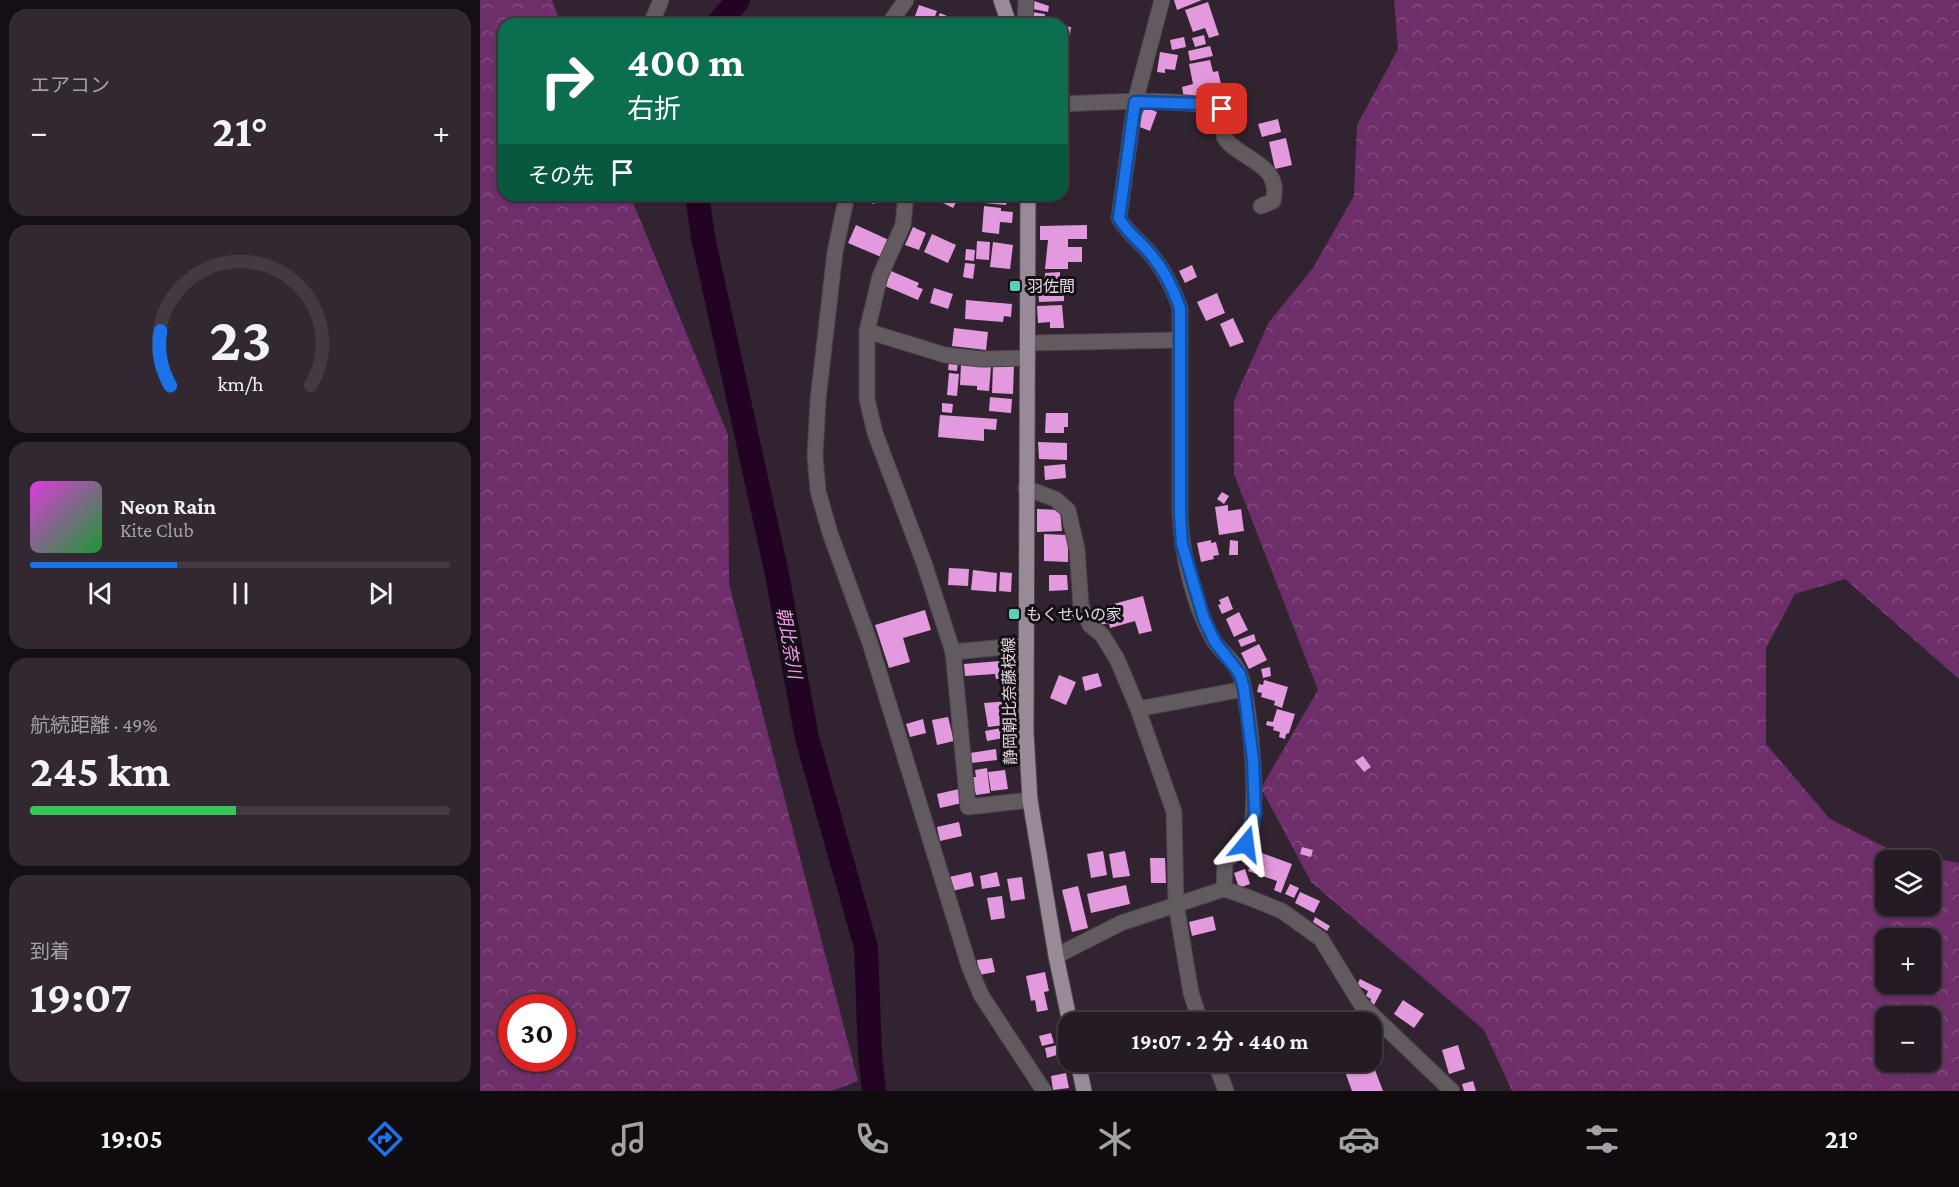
<!DOCTYPE html>
<html lang="ja">
<meta charset="utf-8">
<style>
:root{--surface:#251b24;--page:#312831;--text:#f1f3f6;--muted:#a3a1a6;--line:#423941;--accent:#1a73e8}
body{margin:0;font-family:"Crimson Pro","Noto Sans JP",serif;background:var(--page);color:var(--text);height:100vh;display:flex;flex-direction:column;font-size:22px;white-space:nowrap}
*{box-sizing:border-box;margin:0}
p{font-size:20px;color:var(--muted)}
.icon{flex:none;width:33px;height:33px;fill:none;stroke:currentColor;stroke-width:2;stroke-linecap:round;stroke-linejoin:round}
.map{position:relative;flex:1;overflow:hidden}
.panel{display:flex;flex-direction:column;gap:9px;padding:9px;background:#140f14;width:480px}
.panel>*{flex:none}
.banner{position:absolute;left:18px;top:18px;width:570px;height:183px;border-radius:18px;box-shadow:0 2px 4px #0004,0 0 0 2px var(--line);background:#0b6e4f;color:#fff;overflow:hidden}
.buttons{position:absolute;left:1395px;top:850px;display:grid;gap:12px}
.buttons a{display:grid;place-items:center;width:66px;height:66px;border-radius:12px;background:var(--surface);box-shadow:0 2px 4px #0004,0 0 0 2px var(--line);font-size:30px}
.speed{position:absolute;left:18px;top:994px;display:flex;gap:12px;font-size:30px;font-weight:700;text-align:center}
.speed>*{display:grid;place-content:center;width:78px;height:78px;border-radius:50%;background:var(--surface);box-shadow:0 2px 4px #0004,0 0 0 2px var(--line);line-height:1}
.speed .limit{border:9px solid #d22;background:#fff;color:#111}
.pin{position:absolute;display:grid;place-items:center;width:51px;height:51px;color:#fff;margin:-26px;border-radius:12px;box-shadow:0 3px 9px #0006}
.me{position:absolute;width:66px;margin:-33px;rotate:16deg;stroke-linejoin:round;filter:drop-shadow(0 0 4px #0008)}
.turn{display:flex;align-items:center;gap:21px;height:126px;padding:0 30px;font-size:27px}
.turn .icon{width:78px;height:78px;stroke-width:2.5}
.turn b{display:block;font-size:42px;line-height:51px}
.then{display:flex;align-items:center;height:57px;padding:0 30px;background:#0003;gap:12px;font-size:22px}
.big{font-size:45px;font-weight:700;line-height:1.1}
.panel .card{flex:1;display:flex;flex-direction:column;justify-content:center;gap:9px;min-width:0;padding:0 21px;border-radius:18px;background:var(--page)}
.panel .dial{align-items:center;gap:0}
.dial svg{height:156px;overflow:visible;fill:none;stroke:var(--line);stroke-width:7;stroke-linecap:round;text-anchor:middle}
.dial text{fill:var(--text);stroke:none}
.song{display:flex;align-items:center;gap:18px}
.cover{width:72px;height:72px;border-radius:9px;background:linear-gradient(135deg,hsl(300 70% 55%),hsl(130 70% 35%))}
.played{height:6px;border-radius:3px;background:linear-gradient(90deg,var(--accent) 35%,var(--line) 35%)}
.keys{display:flex;justify-content:space-around;direction:ltr}
.heat{display:flex;justify-content:space-between;align-items:center;font-size:33px;direction:ltr}
.charge{height:9px;border-radius:4px;background:linear-gradient(90deg,#34c759 49%,var(--line) 0)}
.trip{position:absolute;left:578px;top:1012px;width:324px;height:60px;border-radius:18px;background:var(--surface);box-shadow:0 2px 4px #0004,0 0 0 2px var(--line);font-weight:700;line-height:60px;text-align:center}
.dock{display:flex;height:96px;justify-content:space-around;align-items:center;background:#0f0b0e;color:var(--muted)}
.dock .icon{width:42px;height:42px}
.dock .active{color:var(--accent)}
.dock b{font-size:27px;color:var(--text)}
main{display:flex;flex:1;min-height:0}
.map>svg:first-child{display:block}
</style>
<main>
<section class="panel">
<div class="card"><p>エアコン</p>
<div class="heat"><a>−</a><b class="big">21°</b><a>+</a></div>
</div>
<div class="card dial"><svg viewBox="0 0 100 80">
<path d="M14 69A42 42 0 1 1 86 69"/>
<path d="M14 69A42 42 0 0 1 9 41" stroke="#1a73e8"/>
<text x="50" y="56" font-size="32" font-weight="700">23</text>
<text x="50" y="72" font-size="11">km/h</text>
</svg></div>
<div class="card">
<div class="song"><i class="cover"></i><div><b>Neon Rain</b><p>Kite Club</p></div></div>
<div class="played"></div>
<div class="keys"><svg class="icon" aria-label="previous" viewBox="0 0 24 24"><path d="M18 5L8 12l10 7zM5 5v14"/></svg><svg class="icon" aria-label="pause" viewBox="0 0 24 24"><path d="M8 5v14M16 5v14"/></svg><svg class="icon" aria-label="next" viewBox="0 0 24 24"><path d="M6 5l10 7-10 7zM19 5v14"/></svg></div>
</div>
<div class="card"><p>航続距離 · 49%</p><b class="big">245 km</b><div class="charge"></div></div>
<div class="card"><p>到着</p><b class="big">19:07</b></div>
</section>
<div class="map">
<svg width="1479" height="1091" viewBox="0 0 1479 1091">
<defs>
<pattern id="forest-crowns" width="20" height="18" patternUnits="userSpaceOnUse" patternTransform="scale(1.5)"><rect width="20" height="18" fill="#6d2e6a"/><path d="M2 6a3 3 0 1 1 6 0M12 15a3 3 0 1 1 6 0" fill="none" stroke="#824c7f"/></pattern>
</defs>
<rect width="100%" height="100%" fill="#312430"/>
<g fill="url(#forest-crowns)" fill-rule="evenodd">
<path d="M0,0H72L81,24H24V195H150L248,435L249,584L378,1081L352,1091H0ZM32,1008H82V1059H32Z"/>
<path d="M914,0H1479V679L1365,579L1315,594L1286,648V744L1350,819L1413,851L1479,863V1091H1032L1004,1030L831,882L781,788L838,690L754,474V400L789,322L833,268L874,196L877,125L918,49ZM1406,861H1450V906H1406ZM1406,939H1450V984H1406ZM1406,1017H1450V1062H1406Z"/>
</g>
<g fill="none" stroke-linecap="round" stroke-linejoin="round">
<g stroke="#230323" stroke-width="24">
<path d="M238,24L258,0"/>
<path d="M217,195L223,237L297,574L327,738L386,947L390,1054L394,1091"/>
</g>
</g>
<g fill="#e299dd">
<path d="M694,0H722L697,10Z"/>
<path d="M554,1L569,6L568,12L553,9Z"/>
<path d="M728,2L739,35L729,38L725,28L713,32L705,10Z"/>
<path d="M439,5L457,11L452,24H435L438,17L435,16Z"/>
<path d="M552,12L565,14L564,24H550Z"/>
<path d="M460,13L486,24H455Z"/>
<path d="M582,26L591,27L589,44L582,43Z"/>
<path d="M724,35L726,44L715,47L712,38Z"/>
<path d="M704,37L706,47L692,50L690,40Z"/>
<path d="M730,46L733,56L710,61L708,51Z"/>
<path d="M680,52L698,55L695,70L685,69V73L677,72Z"/>
<path d="M730,60L733,72L738,71L741,84L717,89L718,96L704,98L702,87L713,84L709,64Z"/>
<path d="M582,70L588,71L587,87H582Z"/>
<path d="M665,107L677,112L670,131L657,126Z"/>
<path d="M588,112L589,129H582V113Z"/>
<path d="M798,119L801,132L782,137L778,124Z"/>
<path d="M806,138L812,165L795,169L789,142Z"/>
<path d="M376,195H398L394,204L375,197Z"/>
<path d="M447,195H480L473,208Z"/>
<path d="M505,195L527,198L526,205L504,203Z"/>
<path d="M504,206L521,208V211L533,212L532,223L520,222L519,234L502,232Z"/>
<path d="M376,225L409,240L401,257L368,243Z"/>
<path d="M607,225V239H588V247H602V262H588V269H565L568,240H560V226Z"/>
<path d="M433,227L446,233L439,250L425,245Z"/>
<path d="M452,234L476,245L468,263L444,252Z"/>
<path d="M497,241L510,242L509,260L496,259Z"/>
<path d="M513,242L533,245L530,269L510,267Z"/>
<path d="M486,249L495,250L494,261L485,260Z"/>
<path d="M485,263L495,264L493,279L483,277Z"/>
<path d="M712,265L717,277L705,283L699,271Z"/>
<path d="M411,271L439,283L437,287L443,289L438,300L405,286Z"/>
<path d="M580,272V288H559V278L565,277V273Z"/>
<path d="M454,288L473,294L468,309L450,303Z"/>
<path d="M558,289L584,291V301L559,302Z"/>
<path d="M737,293L745,313L726,321L717,302Z"/>
<path d="M486,300L532,304L531,317L524,316L523,322L485,319Z"/>
<path d="M582,305L584,328H570V322L558,323L557,306Z"/>
<path d="M753,318L764,342L750,347L740,324Z"/>
<path d="M474,328L508,332L506,350L472,346Z"/>
<path d="M469,361L478,362L477,371L468,370Z"/>
<path d="M481,364L511,366L509,391L497,390V386L480,385Z"/>
<path d="M513,365H534L533,394L512,393Z"/>
<path d="M469,373L479,374L477,396L467,395Z"/>
<path d="M510,397L532,399L531,413L509,411Z"/>
<path d="M462,403L473,404L472,413L462,412Z"/>
<path d="M566,413H588V427H584V433H565Z"/>
<path d="M460,415L517,419L516,430L504,429V441L458,437Z"/>
<path d="M558,442L587,443V460L559,459Z"/>
<path d="M585,464L586,478L565,480L564,466Z"/>
<path d="M742,492L749,496L744,504L737,499Z"/>
<path d="M748,505V511L761,509L764,531L739,535L735,507Z"/>
<path d="M557,509L580,510L582,531L557,532Z"/>
<path d="M564,534L588,535V562L564,561Z"/>
<path d="M731,540V543L736,542L739,555L733,556L734,559L721,562L717,543Z"/>
<path d="M750,540L758,541V555H749Z"/>
<path d="M469,568L489,569L488,586L468,585Z"/>
<path d="M493,570L517,573L516,592L491,590Z"/>
<path d="M520,572L532,573L531,592L519,591Z"/>
<path d="M569,575H587L588,590L569,591Z"/>
<path d="M663,596L672,631L659,634L655,621L630,628L629,623L620,625L618,620L614,621L611,610Z"/>
<path d="M748,596L753,609L742,614L738,605L741,604L739,600Z"/>
<path d="M593,608L595,618L583,619L582,609Z"/>
<path d="M445,610L451,630L423,638L430,662L409,668L395,625Z"/>
<path d="M759,612L768,630L754,637L746,619Z"/>
<path d="M774,634L776,641L761,647L758,640Z"/>
<path d="M779,644L787,660L769,669L761,653Z"/>
<path d="M520,661L521,679H516L515,674L485,676L484,664Z"/>
<path d="M790,667L791,676L783,678L781,669Z"/>
<path d="M618,673L622,686L605,691L602,677Z"/>
<path d="M579,675L596,682L586,705L570,698Z"/>
<path d="M784,680L808,687L802,708L794,705L795,701L781,697L782,693L777,692L779,684L783,685Z"/>
<path d="M530,701L532,724L508,727L504,703Z"/>
<path d="M797,709L815,714L809,733L806,734L805,739L799,737L800,732L793,730L794,727L786,725L787,721L793,722Z"/>
<path d="M468,717L474,741L457,745L452,720Z"/>
<path d="M443,719L446,733L430,737L426,724Z"/>
<path d="M527,727L529,737L507,741L505,731Z"/>
<path d="M516,749L517,760L491,763L490,753Z"/>
<path d="M883,756L891,767L884,772L875,761Z"/>
<path d="M507,768L510,793L496,795L493,784V777H496L495,770Z"/>
<path d="M525,770L528,789L511,791L508,772Z"/>
<path d="M479,789L482,803L460,808L457,794Z"/>
<path d="M479,822L482,836L460,841L457,827Z"/>
<path d="M822,847L833,850L831,857L820,854Z"/>
<path d="M623,851L627,875L611,878L607,854Z"/>
<path d="M645,851L650,876L633,878L629,854Z"/>
<path d="M776,851L812,864L801,893L794,890L797,881L768,871Z"/>
<path d="M670,858H685L686,883H671Z"/>
<path d="M765,869L770,884L759,888L754,873Z"/>
<path d="M491,872L494,886L472,891L469,877Z"/>
<path d="M517,872L520,886L502,889L500,876Z"/>
<path d="M542,877L545,899L531,901L527,879Z"/>
<path d="M810,884L819,888L814,898L805,894Z"/>
<path d="M646,885L650,904L611,913L607,894Z"/>
<path d="M598,886L608,928L592,932L582,890Z"/>
<path d="M820,892L840,901L834,913L815,903Z"/>
<path d="M522,896L525,918L511,920L507,898Z"/>
<path d="M733,916L736,930L712,936L709,922Z"/>
<path d="M835,917L850,926L847,931L833,922Z"/>
<path d="M512,958L515,972L499,975L497,960Z"/>
<path d="M565,972L569,991L564,992L568,1010L557,1012L555,1000L551,1001L546,976Z"/>
<path d="M880,979L902,990L894,1005L890,1003L891,999L886,996L888,991L877,985Z"/>
<path d="M923,1000L944,1014L934,1028L914,1014Z"/>
<path d="M571,1033L574,1043L562,1046L559,1036Z"/>
<path d="M578,1045L580,1054L567,1058L565,1048Z"/>
<path d="M978,1045L985,1069L969,1074L962,1050Z"/>
<path d="M873,1062H892L903,1091H872L863,1066Z"/>
<path d="M586,1073L589,1088L573,1090L571,1076Z"/>
<path d="M993,1081L996,1091H984L982,1084Z"/>
</g>
<g fill="none" stroke-linecap="round" stroke-linejoin="round">
<g stroke="#4d414c" stroke-width="17">
<g id="minor">
<path d="M682,0L655,102L639,218C646,231 657,239 667,250C682,266 693,288 700,308V514C702,555 713,605 734,641C742,653 757,663 761,677C770,707 782,818 766,844C762,850 751,856 745,861L744,889"/>
<path d="M171,24L181,0"/>
<path d="M414,24L413,18L426,0"/>
<path d="M545,24L546,0"/>
<path d="M582,104C635,102 691,97 743,109L748,118L744,137C759,160 803,163 793,201L781,206"/>
<path d="M367,195L355,252L338,400L335,456L338,491L350,533L390,643L489,966L501,995L564,1091"/>
<path d="M426,195L423,225L400,276L387,331V399L395,433L444,563L473,652L488,807L550,800"/>
<path d="M387,331L465,355L501,359L548,358"/>
<path d="M549,343L700,340"/>
<path d="M546,488L575,499L588,510L597,549L601,606L610,625L622,635L637,659L658,709L694,812L696,904L711,993L721,1023"/>
<path d="M473,652L546,645"/>
<path d="M658,709L764,689"/>
<path d="M576,956L641,923L744,889L770,898L802,911L841,939L881,1004L972,1091"/>
<path d="M735,1062L746,1091"/>
</g>
</g>
<g stroke="#4d414c" stroke-width="17">
<g id="major">
<path d="M521,0L529,24"/>
<path d="M548,195L546,732L550,800L576,956L590,1023"/>
<path d="M598,1062L604,1091"/>
</g>
</g>
<use href="#minor" stroke="#615b60" stroke-width="15"/>
<use href="#major" stroke="#988b97" stroke-width="15"/>
</g>
<g fill="none" stroke-linecap="round" stroke-linejoin="round">
<g stroke="#114b97" stroke-width="15">
<path id="route" d="M742,109L721,104L655,102L639,218C646,231 657,239 667,250C682,266 693,288 700,308V514L702,544L724,619L735,642L760,674L764,689L773,760L775,813L766,844"/>
</g>
<use href="#route" stroke="#1a73e8" stroke-width="10"/>
</g>
<g fill="#5dceb9" stroke="#151015" stroke-width="2">
<rect x="529" y="280" width="12" height="12" rx="3"/>
<rect x="528" y="608" width="12" height="12" rx="3"/>
</g>
<g text-anchor="middle" stroke-width="6" stroke-linejoin="round" paint-order="stroke">
<g font-size="16" fill="#e2dae1" stroke="#151015" text-anchor="start">
<text x="547" y="292">羽佐間</text>
<text x="546" y="620">もくせいの家</text>
</g>
<g font-size="16" fill="#e2dae1" stroke="#151015">
<text transform="translate(529 701) rotate(-91)" y="6">静岡朝比奈藤枝線</text>
</g>
<g font-size="18" font-style="italic" fill="#f69af0" stroke="#151015">
<text transform="translate(309 643) rotate(80)" y="6">朝比奈川</text>
</g>
</g>
</svg>
<div class="buttons">
<a><svg class="icon" aria-label="layers" viewBox="0 0 24 24"><path d="M12 4l9 5-9 5-9-5zM3 14l9 5 9-5"/></svg></a>
<a>+</a>
<a>−</a>
</div>
<div class="speed"><div class="limit">30</div></div>
<div class="pin" style="left:742px;top:109px;background:#d93025"><svg class="icon" aria-label="arrive" viewBox="0 0 24 24"><path d="M6 21V4h12l-3 4 3 4H6"/></svg></div>
<svg class="me" style="left:766px;top:844px" viewBox="-20 -20 40 40"><path d="M0-17L14 15 0 8-14 15z" fill="#1a73e8" stroke="#fff" stroke-width="4"/></svg>
<div class="trip">19:07 · 2 分 · 440 m</div>
<div class="banner">
<div class="turn"><svg class="icon" aria-label="right" viewBox="0 0 24 24"><path d="M7 20v-9h11M14 6l5 5-5 5"/></svg><div><b>400 m</b>右折</div></div>
<div class="then">その先<svg class="icon" aria-label="arrive" viewBox="0 0 24 24"><path d="M6 21V4h12l-3 4 3 4H6"/></svg></div>
</div>
</div>
</main>
<nav class="dock">
<b>19:05</b>
<svg class="icon active" aria-label="directions" viewBox="0 0 24 24"><path d="M12 3l9 9-9 9-9-9zM9 14v-3h6M13 9l2 2-2 2"/></svg>
<svg class="icon" aria-label="music" viewBox="0 0 24 24"><path d="M9 18V5l10-2v13"/><circle cx="6" cy="18" r="3"/><circle cx="16" cy="16" r="3"/></svg>
<svg class="icon" aria-label="phone" viewBox="0 0 24 24"><path d="M5 4h4l2 5-3 2q2 4 5 5l2-3 5 2v4C11 20 4 13 5 4z"/></svg>
<svg class="icon" aria-label="climate" viewBox="0 0 24 24"><path d="M12 3v18M4 7l16 10M4 17L20 7"/></svg>
<svg class="icon" aria-label="car" viewBox="0 0 24 24"><path d="M5 17H2v-5l4-1 3-4h7l3 4 3 1v5h-3M9 17h6M6 11h13"/><circle cx="7" cy="17" r="2"/><circle cx="17" cy="17" r="2"/></svg>
<svg class="icon" aria-label="filters" viewBox="0 0 24 24"><path d="M4 7h16M4 17h16"/><circle cx="9" cy="7" r="2"/><circle cx="15" cy="17" r="2"/></svg>
<b>21°</b>
</nav>
